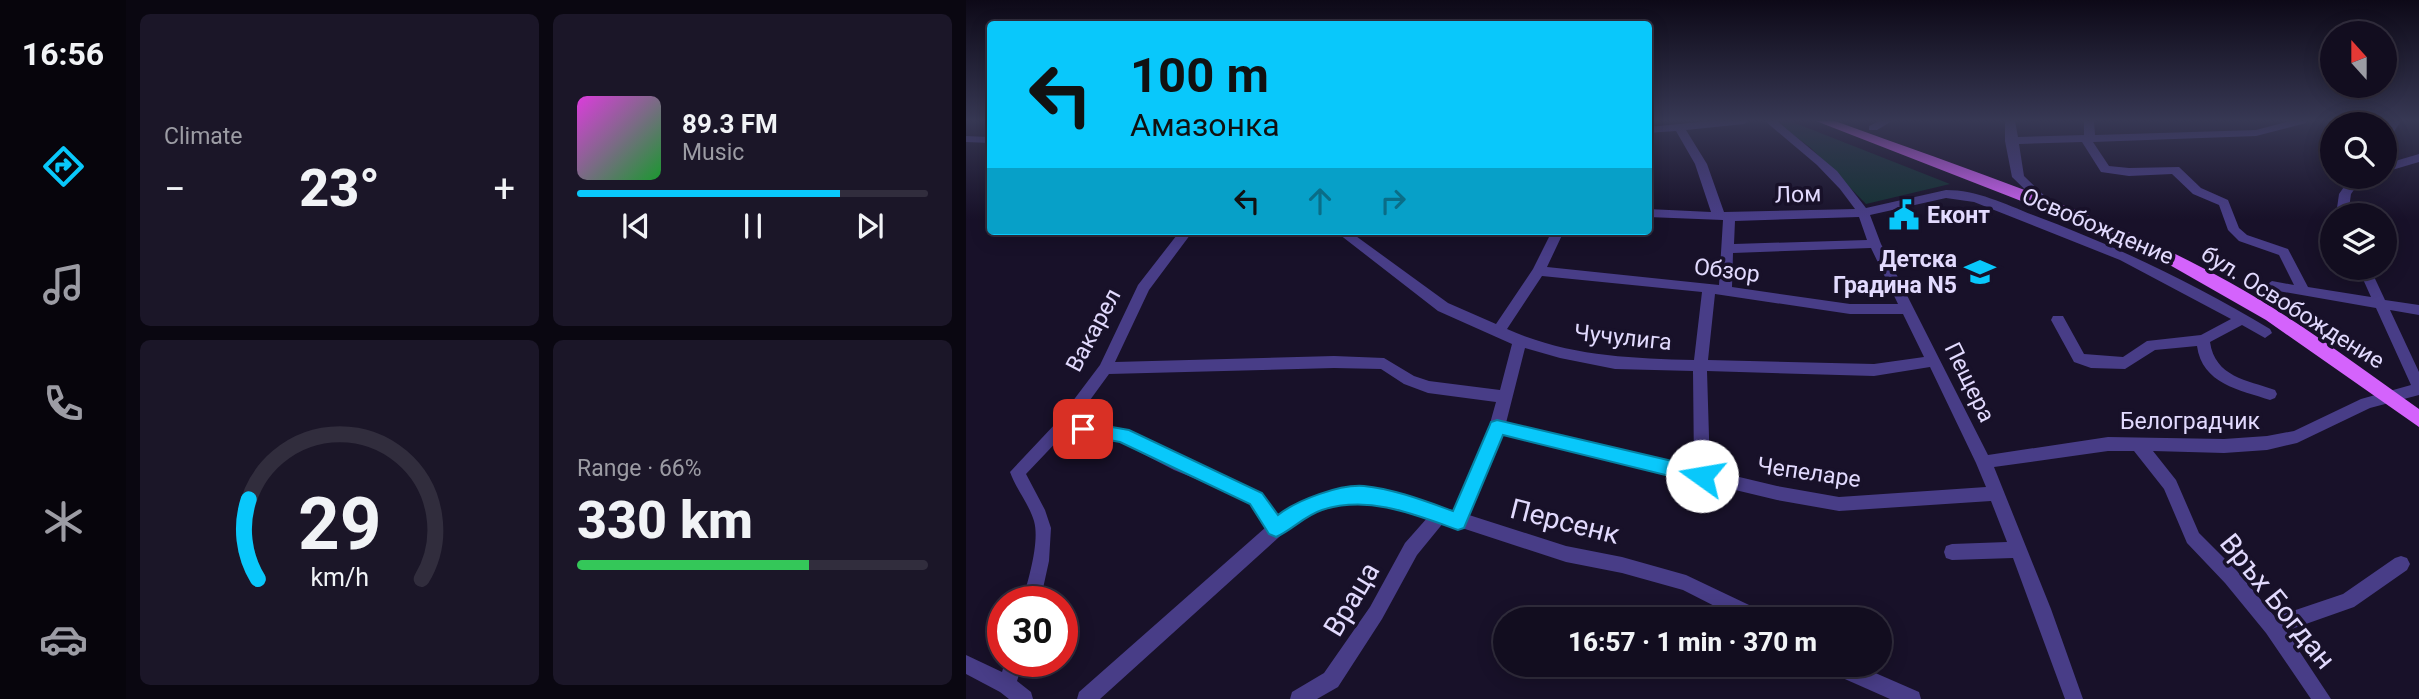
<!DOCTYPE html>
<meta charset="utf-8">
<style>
:root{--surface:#120d1f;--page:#1b1628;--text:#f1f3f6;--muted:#9c9ca4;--line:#312d3d;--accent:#09c8fb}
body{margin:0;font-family:Roboto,sans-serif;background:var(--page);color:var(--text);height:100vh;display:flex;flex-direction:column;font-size:26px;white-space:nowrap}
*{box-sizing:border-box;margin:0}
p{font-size:23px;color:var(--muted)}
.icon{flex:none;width:38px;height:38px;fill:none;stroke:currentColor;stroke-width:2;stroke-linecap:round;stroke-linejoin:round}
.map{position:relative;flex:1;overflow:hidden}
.sheet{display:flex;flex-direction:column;gap:14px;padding:14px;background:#0a0711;width:840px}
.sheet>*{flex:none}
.top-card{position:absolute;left:21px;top:21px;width:665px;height:214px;border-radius:7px;box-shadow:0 4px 18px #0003,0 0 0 2px var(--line);background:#09c8fb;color:#111;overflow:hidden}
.needle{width:46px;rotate:339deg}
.tools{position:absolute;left:1354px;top:21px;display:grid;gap:14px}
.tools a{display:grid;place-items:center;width:77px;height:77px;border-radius:50%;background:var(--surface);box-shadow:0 4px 18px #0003,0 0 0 2px var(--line);font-size:35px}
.speed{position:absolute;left:21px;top:586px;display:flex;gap:14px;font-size:35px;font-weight:700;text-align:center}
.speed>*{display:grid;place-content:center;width:91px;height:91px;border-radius:50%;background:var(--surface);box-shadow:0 4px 18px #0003,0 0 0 2px var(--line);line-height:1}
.speed .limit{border:10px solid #d22;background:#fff;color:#111}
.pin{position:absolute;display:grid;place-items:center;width:60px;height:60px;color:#fff;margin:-30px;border-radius:14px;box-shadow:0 4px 10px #0006}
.me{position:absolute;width:77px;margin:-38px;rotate:283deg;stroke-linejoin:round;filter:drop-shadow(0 0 5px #0008)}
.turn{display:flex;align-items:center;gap:24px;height:147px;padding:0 28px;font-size:32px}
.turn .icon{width:91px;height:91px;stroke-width:2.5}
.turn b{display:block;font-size:49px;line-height:60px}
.lanes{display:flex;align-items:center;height:66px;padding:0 28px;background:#0003;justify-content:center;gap:35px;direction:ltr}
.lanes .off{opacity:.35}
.big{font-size:52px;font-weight:800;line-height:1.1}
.sheet .tile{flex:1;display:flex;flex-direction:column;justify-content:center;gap:10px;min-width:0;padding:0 24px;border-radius:10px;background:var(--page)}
.sheet .dial{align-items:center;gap:0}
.dial svg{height:182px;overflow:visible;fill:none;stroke:var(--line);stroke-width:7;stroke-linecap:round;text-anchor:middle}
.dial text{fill:var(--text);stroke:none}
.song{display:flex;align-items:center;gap:21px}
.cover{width:84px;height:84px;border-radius:10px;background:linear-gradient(135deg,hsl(300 70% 55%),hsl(130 70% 35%))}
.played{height:7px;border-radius:4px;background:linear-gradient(90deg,var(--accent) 75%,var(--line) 75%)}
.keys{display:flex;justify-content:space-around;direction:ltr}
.heat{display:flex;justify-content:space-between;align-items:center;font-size:38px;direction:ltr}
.charge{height:10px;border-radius:5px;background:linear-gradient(90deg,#34c759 66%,var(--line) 0)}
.sheet .tiles{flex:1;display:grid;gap:14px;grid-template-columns:repeat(2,1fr)}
.trip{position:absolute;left:527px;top:607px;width:399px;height:70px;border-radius:35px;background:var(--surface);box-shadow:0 4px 18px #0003,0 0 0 2px var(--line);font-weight:800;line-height:70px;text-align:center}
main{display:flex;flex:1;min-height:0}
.tab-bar{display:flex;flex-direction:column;width:126px;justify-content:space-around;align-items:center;background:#07050c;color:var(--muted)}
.tab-bar .icon{width:49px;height:49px}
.tab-bar .active{color:var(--accent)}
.tab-bar b{font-size:32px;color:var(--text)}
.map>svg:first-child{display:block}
</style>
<main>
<nav class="tab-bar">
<b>16:56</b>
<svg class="icon active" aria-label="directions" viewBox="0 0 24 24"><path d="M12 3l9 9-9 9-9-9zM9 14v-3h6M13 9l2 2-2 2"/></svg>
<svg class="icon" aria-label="music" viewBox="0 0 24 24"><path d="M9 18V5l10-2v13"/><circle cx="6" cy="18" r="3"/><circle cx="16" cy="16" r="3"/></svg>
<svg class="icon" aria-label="phone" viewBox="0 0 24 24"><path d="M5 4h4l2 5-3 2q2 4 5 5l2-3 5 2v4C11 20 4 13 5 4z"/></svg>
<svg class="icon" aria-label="climate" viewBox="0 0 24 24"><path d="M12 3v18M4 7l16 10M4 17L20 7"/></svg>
<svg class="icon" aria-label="car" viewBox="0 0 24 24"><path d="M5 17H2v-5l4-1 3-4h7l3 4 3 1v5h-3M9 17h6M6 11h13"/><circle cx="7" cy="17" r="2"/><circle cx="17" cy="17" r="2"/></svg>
</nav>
<section class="sheet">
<div class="tiles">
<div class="tile"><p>Climate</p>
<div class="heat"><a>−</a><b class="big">23°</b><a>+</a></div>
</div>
<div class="tile">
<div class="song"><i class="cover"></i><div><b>89.3 FM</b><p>Music</p></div></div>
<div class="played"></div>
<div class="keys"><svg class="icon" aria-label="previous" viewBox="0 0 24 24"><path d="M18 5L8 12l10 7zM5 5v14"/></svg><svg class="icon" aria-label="pause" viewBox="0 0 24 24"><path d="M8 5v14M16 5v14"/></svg><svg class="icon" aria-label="next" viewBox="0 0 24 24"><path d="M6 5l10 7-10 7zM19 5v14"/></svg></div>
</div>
<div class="tile dial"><svg viewBox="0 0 100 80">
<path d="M14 69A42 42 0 1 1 86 69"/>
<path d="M14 69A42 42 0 0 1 10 34" stroke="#09c8fb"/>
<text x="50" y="56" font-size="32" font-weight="700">29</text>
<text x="50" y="72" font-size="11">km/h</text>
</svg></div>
<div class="tile"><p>Range · 66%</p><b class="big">330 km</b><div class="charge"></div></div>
</div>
</section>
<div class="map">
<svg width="1453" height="699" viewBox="0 0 1453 699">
<rect width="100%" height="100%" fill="#181129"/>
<path fill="#143133" d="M824,121L984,184L900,204L845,148L810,122Z"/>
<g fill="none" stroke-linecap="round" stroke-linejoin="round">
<g fill="#483d87" fill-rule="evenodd">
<path d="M744,121H783L778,124L720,130L741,164L758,212L889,209L874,189L851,165L799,121H811L871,171L900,208L980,190C1011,190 1039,204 1067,215C1150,246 1229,284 1304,329L1306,333L1299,338L1276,325L1244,342C1249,377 1281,380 1309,390L1311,394L1309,398L1304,400C1274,390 1236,384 1231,346L1189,350L1159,369L1125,368L1108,362L1085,320L1087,316H1097L1118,354L1157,357L1181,341L1235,335L1265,319L1154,260L1008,202L980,198L904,215L915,244L1022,455L1142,437L1258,439L1301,436L1328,431L1395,399L1445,385L1410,308L1301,289L1299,286L1306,281L1328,285L1313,255L1273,241L1262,230L1253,205L1227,194L1206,174L1163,176L1135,172L1116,142L1053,144L1058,176L1088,205L1086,208H1078L1046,177L1039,141V121H1049L1052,137L1118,135V121H1128L1129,135L1290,130L1324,121H1341L1340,123L1290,136L1127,142L1143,166L1163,168L1213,167L1235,188L1262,200L1273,228L1281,235L1322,249L1342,287L1405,297L1392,268H1404L1419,300L1453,305V315L1424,310L1453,372V395L1404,408L1331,443L1301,450L1258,453L1187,451L1210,480L1233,533L1271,571L1309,617L1377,594L1429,558L1435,556L1441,558L1444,564L1441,570L1388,607L1320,631L1365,699H1345L1300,633L1259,583L1221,543L1198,489L1168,451H1142L1028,467L1085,609L1117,699H1099L1047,558L986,560L980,558L978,552L980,546L986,544L1041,542L1025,501L873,511L811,500L536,434L503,515L600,546L656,557L720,575L802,614L805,620H776L717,590L656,573L600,562L496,528L492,529L478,522L451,555L416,619L372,687L351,699H324L326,692L358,673L404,607L439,543L462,517C408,500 384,496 332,520L134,699H111L113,692L300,527L284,504L252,488L208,470L154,442L99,433L60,474L79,510L85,528L83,561L74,602H56C62,581 74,542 68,521C63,504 50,489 44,472L91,422L134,365L172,285L214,231H227L183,290L149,362L368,356L418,358L448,376L463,381L534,390L546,344L472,311L369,231H383L482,303L530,324L567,269L586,231H598L581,267L753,285L757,220L682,217V209L745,212L729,164L710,131L682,133V127ZM893,217L901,240L768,244L769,221ZM905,248L932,304H884L766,287L767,253ZM576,276L736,292L728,360C662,358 602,356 541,329ZM749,294L884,314H937L958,357L908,364L742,360ZM559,348L594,358L649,369L727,371L728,467L540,423ZM964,367L1010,463L1020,487L873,497L811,486L744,470L741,371L908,376ZM368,368L415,369L438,384L462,393L530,402L523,427L488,511C462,502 426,488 398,487C372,487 332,500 312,517L296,494L264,478L220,460L162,431L108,422L143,374Z"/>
<path d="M913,121H926L911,130H903V126Z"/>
<path d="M1425,121H1435L1423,139L1419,140V129Z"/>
<path d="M0,136L24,137V143L0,142Z"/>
<path d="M1453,154V162L1419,172V164Z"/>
<path d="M1385,177H1397L1385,194L1382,215H1370L1373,194Z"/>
<path d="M0,655L36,672L39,662H57L51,681L65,692L67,699H43L34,692L0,674Z"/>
<path d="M861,665H891L953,692L955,699H924L863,672Z"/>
</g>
<path fill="#d463fc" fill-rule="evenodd" d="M850,121H869C1002,170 1139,213 1263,282C1330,319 1391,365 1453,409V427L1300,320L1202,264L1104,220Z"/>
</g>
<linearGradient id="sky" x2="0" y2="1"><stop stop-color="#0d0917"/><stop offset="0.55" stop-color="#373854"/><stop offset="1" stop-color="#373854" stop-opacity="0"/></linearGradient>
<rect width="1453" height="219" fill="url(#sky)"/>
<path fill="#09c8fb" stroke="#0682a3" stroke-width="2" d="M531,420L736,468L742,470L744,476L742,482L736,484L537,435L498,528L492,530C448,514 403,495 356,510C338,516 326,530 310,537L303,534L284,504L154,442L110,434L108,429L110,424L117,422L163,430L296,493L312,515C331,500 374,484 398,486C428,489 459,501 487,511L523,427L525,422Z"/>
<defs>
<g id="civic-bare" transform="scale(2.415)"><path d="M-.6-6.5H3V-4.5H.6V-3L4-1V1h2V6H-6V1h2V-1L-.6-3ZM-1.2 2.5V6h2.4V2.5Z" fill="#09c8fb" stroke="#181129" stroke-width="2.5" paint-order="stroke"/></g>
<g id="school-bare" transform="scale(2.415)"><path d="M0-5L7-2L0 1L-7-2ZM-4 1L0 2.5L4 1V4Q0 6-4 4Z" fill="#09c8fb" stroke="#181129" stroke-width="2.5" paint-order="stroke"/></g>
</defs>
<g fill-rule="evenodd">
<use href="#civic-bare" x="938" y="215"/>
<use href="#school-bare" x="1014" y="272"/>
</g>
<g text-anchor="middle" stroke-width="7" stroke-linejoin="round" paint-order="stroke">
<g font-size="23" fill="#e2dafe" stroke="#181129">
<text transform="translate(832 194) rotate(-2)" y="8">Лом</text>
<text transform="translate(1132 226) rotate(23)" y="8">Освобождение</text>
<text transform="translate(761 270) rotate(7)" y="8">Обзор</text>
<text transform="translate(1327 307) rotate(32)" y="8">бул. Освобождение</text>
<text transform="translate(127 330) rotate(-62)" y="8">Вакарел</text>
<text transform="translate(657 337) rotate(6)" y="8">Чучулига</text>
<text transform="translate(1004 382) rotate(64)" y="8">Пещера</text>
<text x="1224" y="429">Белоградчик</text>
<text transform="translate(843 472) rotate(8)" y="8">Чепеларе</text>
</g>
<g font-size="23" font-weight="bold" fill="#e2dafe" stroke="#181129" text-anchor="start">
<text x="961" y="223">Еконт</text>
<text x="991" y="267" text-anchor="end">Детска<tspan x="991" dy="26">Градина N5</tspan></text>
</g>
<g font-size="28" fill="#e2dafe" stroke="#181129">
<text transform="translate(599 521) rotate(14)" y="10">Персенк</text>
<text transform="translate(385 599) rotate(-59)" y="10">Враца</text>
<text transform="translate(1312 601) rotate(51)" y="10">Връх Богдан</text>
</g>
</g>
</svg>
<div class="tools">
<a><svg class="needle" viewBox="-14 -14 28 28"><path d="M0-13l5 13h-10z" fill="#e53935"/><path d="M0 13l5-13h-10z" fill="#9c9ca4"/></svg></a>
<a><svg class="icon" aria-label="search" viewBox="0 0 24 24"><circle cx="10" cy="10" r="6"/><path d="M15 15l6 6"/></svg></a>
<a><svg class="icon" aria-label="layers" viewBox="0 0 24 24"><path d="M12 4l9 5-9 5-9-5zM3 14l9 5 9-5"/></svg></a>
</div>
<div class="speed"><div class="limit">30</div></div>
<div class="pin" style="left:117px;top:429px;background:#d93025"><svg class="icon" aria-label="arrive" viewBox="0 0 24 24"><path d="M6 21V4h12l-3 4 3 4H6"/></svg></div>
<svg class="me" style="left:736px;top:476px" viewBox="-20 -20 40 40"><circle r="19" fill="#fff"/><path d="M0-13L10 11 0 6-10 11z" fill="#09c8fb"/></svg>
<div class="trip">16:57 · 1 min · 370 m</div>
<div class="top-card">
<div class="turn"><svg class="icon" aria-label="left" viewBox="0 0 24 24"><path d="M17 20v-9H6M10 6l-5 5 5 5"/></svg><div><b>100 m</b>Амазонка</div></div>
<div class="lanes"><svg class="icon" aria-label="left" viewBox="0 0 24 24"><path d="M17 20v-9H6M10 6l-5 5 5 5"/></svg><svg class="icon off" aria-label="ahead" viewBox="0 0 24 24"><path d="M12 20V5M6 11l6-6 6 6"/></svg><svg class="icon off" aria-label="right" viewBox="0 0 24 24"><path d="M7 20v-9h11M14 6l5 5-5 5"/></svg></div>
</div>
</div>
</main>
